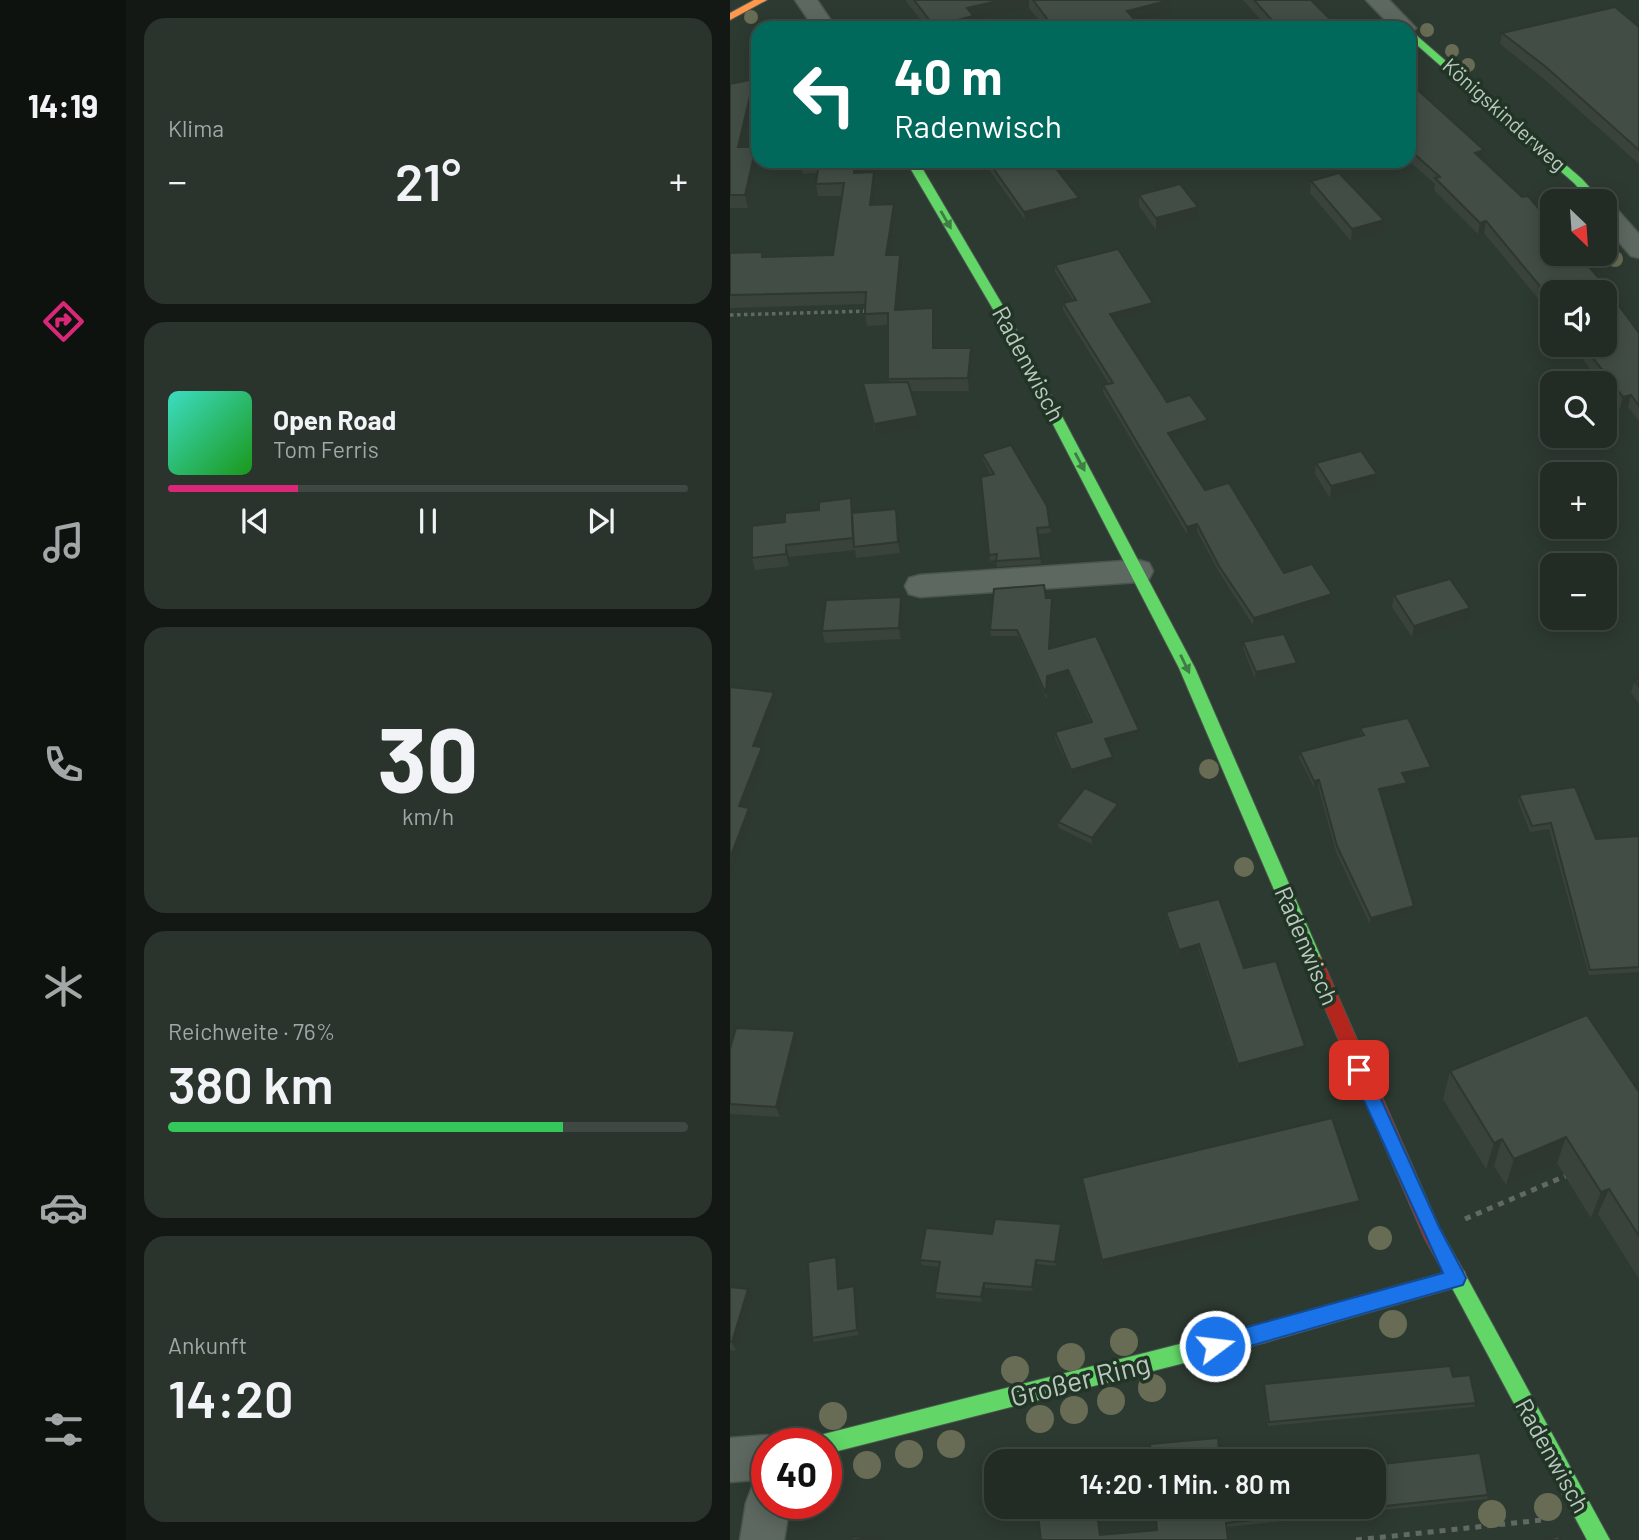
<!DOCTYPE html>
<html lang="de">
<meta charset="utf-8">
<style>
:root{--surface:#222c25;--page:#2a342d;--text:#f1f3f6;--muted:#a2a7a7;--line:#3f4842;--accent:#db2777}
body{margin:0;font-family:Barlow,sans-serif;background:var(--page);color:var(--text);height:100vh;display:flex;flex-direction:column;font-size:26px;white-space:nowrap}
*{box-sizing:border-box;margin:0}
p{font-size:23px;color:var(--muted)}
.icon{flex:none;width:38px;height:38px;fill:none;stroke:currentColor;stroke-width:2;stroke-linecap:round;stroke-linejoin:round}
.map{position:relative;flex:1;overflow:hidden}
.drawer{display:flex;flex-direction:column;gap:18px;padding:18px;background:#131814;width:604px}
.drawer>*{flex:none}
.banner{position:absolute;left:21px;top:21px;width:665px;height:147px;border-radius:21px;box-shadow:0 4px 18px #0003,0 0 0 2px var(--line);background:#00695c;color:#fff;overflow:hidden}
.needle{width:46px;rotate:155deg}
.buttons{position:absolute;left:810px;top:189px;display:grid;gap:14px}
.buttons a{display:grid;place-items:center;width:77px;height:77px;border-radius:14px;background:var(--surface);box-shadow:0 4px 18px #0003,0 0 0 2px var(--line);font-size:35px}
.speed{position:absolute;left:21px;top:1428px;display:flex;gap:14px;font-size:35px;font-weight:700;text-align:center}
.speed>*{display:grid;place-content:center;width:91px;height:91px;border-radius:50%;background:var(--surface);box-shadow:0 4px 18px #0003,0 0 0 2px var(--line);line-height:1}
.speed .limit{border:10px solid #d22;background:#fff;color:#111}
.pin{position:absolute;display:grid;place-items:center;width:60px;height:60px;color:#fff;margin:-30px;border-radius:14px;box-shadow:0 4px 10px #0006}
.me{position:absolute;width:77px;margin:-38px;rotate:75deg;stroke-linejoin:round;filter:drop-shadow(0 0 5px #0008)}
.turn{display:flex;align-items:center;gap:24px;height:147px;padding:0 28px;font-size:32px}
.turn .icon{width:91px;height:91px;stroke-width:2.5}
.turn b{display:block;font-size:49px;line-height:60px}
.big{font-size:52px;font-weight:600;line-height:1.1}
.drawer .tile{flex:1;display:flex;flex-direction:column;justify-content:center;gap:10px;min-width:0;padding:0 24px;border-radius:21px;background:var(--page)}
.drawer .dial{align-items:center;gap:0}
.dial b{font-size:91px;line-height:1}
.song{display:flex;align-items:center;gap:21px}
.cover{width:84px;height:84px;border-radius:10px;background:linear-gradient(135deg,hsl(170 70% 55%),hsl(120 70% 35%))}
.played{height:7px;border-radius:4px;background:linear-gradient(90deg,var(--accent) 25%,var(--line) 25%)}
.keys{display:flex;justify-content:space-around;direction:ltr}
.heat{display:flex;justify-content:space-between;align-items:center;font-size:38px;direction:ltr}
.charge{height:10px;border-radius:5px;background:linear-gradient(90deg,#34c759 76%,var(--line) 0)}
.trip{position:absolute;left:254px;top:1449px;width:402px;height:70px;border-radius:21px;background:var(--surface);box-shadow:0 4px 18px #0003,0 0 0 2px var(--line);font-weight:600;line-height:70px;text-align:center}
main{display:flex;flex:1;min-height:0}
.dock{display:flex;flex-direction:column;width:126px;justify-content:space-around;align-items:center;background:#0e120f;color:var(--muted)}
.dock .icon{width:49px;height:49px}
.dock .current{color:var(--accent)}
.dock b{font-size:32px;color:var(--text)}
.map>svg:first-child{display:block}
</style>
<main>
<nav class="dock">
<b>14:19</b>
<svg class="icon current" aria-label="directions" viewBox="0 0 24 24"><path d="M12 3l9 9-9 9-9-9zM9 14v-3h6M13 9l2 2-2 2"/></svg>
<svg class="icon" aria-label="music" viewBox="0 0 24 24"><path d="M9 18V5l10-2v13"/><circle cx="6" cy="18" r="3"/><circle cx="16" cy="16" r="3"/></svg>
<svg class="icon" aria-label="phone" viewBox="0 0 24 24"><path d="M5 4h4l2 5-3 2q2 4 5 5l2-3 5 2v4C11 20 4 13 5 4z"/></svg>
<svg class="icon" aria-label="climate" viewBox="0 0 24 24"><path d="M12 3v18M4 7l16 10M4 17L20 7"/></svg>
<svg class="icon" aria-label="car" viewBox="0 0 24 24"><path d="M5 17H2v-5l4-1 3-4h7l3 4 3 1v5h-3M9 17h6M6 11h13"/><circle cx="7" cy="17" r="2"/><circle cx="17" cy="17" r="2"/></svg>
<svg class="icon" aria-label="filters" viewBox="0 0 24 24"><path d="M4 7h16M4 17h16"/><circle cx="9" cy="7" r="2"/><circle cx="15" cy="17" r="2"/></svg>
</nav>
<section class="drawer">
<div class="tile"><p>Klima</p>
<div class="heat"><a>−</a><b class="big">21°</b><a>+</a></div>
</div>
<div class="tile">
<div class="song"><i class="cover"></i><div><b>Open Road</b><p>Tom Ferris</p></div></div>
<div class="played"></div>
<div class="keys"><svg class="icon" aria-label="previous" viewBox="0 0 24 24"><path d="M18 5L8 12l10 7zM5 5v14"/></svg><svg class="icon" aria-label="pause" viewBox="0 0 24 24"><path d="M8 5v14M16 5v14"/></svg><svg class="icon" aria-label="next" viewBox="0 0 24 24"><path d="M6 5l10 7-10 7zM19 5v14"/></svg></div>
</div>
<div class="tile dial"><b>30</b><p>km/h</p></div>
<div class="tile"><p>Reichweite · 76%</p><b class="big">380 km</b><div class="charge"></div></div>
<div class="tile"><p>Ankunft</p><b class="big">14:20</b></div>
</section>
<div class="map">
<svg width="910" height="1540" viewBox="0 0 910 1540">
<rect width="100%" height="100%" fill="#2d3a31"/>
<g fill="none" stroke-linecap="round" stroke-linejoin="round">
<g stroke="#4b574e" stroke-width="3">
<g id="street">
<path d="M65,0H87L106,28H84Z"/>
<path d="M636,0H659L686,28L679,34V28H663Z"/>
<path d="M875,204L884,206L910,235V258L901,256L875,226Z"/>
<path d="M408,560L419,563L423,571L419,579L408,582L190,597L179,594L175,586L179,578L190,575Z"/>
<path d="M37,1435L53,1444H37V1479L0,1482V1438Z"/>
<path d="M37,1481V1503H60L54,1540H10L16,1503L22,1487Z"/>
</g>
</g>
<g stroke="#4b574e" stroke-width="2">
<g id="fast">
<path d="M679,29L852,179L872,201H860L844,183L679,38Z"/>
<path d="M176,161H188L279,316L465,668L593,962L590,967L584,969L578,967L575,962L449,668L267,316Z"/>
<path d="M721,1258L728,1261L880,1540H857L714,1273L711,1267L714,1261Z"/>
<path d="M533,1323L540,1326L543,1333L540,1340L533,1343L96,1454V1444H84L87,1437L94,1434Z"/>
</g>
</g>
<g stroke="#4b574e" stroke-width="2">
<g id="slow">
<path d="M24,0H37L0,20V13Z"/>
<path d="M727,1269L734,1271L737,1278L734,1285L727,1287L533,1343L526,1340L523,1333L526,1326L533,1323Z"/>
</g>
</g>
<g stroke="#4b574e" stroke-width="2">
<path id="jam" d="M584,955L590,957L593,962L709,1227L731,1267L728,1273L721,1276L714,1273L695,1239L575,962L578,957Z"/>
</g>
<path stroke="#606a62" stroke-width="3.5" stroke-dasharray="3.5 3.5" stroke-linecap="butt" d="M0,315L140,311"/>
<g stroke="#606a62" stroke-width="5" stroke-dasharray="6 6" stroke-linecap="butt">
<path d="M735,1219L840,1174"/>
<path d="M626,1540L812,1520"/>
</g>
<use href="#street" fill="#5d6860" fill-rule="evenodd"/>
<use href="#fast" fill="#63d668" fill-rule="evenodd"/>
<use href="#slow" fill="#ff974d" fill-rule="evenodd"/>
<use href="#jam" fill="#b3261e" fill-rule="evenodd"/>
</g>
<g fill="#686c54">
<circle cx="21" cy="17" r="7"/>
<circle cx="697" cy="30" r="7"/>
<circle cx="722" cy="51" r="7"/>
<circle cx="738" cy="65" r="7"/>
<circle cx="885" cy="259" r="8"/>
<circle cx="479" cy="769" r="10"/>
<circle cx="514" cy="867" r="10"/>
<circle cx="650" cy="1238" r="12"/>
<circle cx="663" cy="1324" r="14"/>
<circle cx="394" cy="1342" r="14"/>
<circle cx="341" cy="1357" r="14"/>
<circle cx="285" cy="1370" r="14"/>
<circle cx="422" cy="1388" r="14"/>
<circle cx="381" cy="1401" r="14"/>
<circle cx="344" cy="1410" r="14"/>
<circle cx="103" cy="1416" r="14"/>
<circle cx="310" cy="1419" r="14"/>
<circle cx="221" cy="1444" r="14"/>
<circle cx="179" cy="1454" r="14"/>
<circle cx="137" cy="1465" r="14"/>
<circle cx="818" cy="1507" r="14"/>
<circle cx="762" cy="1514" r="14"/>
</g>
<g fill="#39433b">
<path d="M175,0H440V14L407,22L412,28H315L299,8L244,21L245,28H197Z"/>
<path d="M513,0H581L603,28H538Z"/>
<path d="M909,27V164L814,79L770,44L772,33Z"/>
<path d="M24,79L27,91L13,147H26L28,161L18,208H0V84Z"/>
<path d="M679,82L754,150L752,160L909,333V421L898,407L890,409L875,389V383H871L845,349L846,345H875L822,292V306L817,300L810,301L754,233L748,234L704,190L705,184L679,161Z"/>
<path d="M70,161H129L127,173L144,172L146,185L143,205L164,204L166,217L160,255L172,267L168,310L203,308L204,321L205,348H241L242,361L239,391H180L188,416L190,428L146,436L135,395L133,383H159L158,325L137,326L135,314L136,304L0,308V253L33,257L103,255L112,196H88L86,184L87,173L73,174Z"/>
<path d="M253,161H320L349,206L295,220Z"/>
<path d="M581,181L653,232L621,241L580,193Z"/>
<path d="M409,195L468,207V219L426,230L409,206Z"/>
<path d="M325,265L423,303V309L384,320L437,402L478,427L441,438L475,490L554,573L602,594L601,601L523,625L489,572L467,531L457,534L373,392V385L379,384L333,310V303L343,300L325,272Z"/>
<path d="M252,454L320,527L321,533L308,534L311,564L267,567L266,560L260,561L251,477L261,475L253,460Z"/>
<path d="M586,463L647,474L646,486L600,498L585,474Z"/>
<path d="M166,509L170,553L126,558L125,550L59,557V566L25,570L22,558L55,522Z"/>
<path d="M664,595L738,620L682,637L662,607Z"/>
<path d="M171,597L173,609L171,639L95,643L92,631Z"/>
<path d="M316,598H322L323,604L320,649L409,735L378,744L383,757L384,763L342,775L325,738V732L360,722L339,676L318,682L317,700L288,636H261L260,630Z"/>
<path d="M513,642L567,663V669L525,678L513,648Z"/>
<path d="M909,679V704L901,692L905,680Z"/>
<path d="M630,728L701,767L700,773L674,778L676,789L650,794L684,912L640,924L606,852L588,786L584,787L569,758L570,752L631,736Z"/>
<path d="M789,795L866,839L909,836V972L859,975L819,829L800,832L788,801Z"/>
<path d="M388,810L362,844L329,828L328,822Z"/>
<path d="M436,912L514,968L574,1052L508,1069L469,950L449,955L436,917Z"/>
<path d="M68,1042L50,1117L0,1114V1049Z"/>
<path d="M720,1071L909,1092V1279L868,1214L861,1218L827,1163L776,1185L764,1166L756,1169L713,1099Z"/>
<path d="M352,1178L629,1211L373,1269L353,1187Z"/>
<path d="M331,1224V1229L326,1266L307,1264L303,1291L255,1288L252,1302L206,1298L205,1293L210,1267L192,1265L190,1260L262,1234Z"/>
<path d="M108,1262L110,1288L126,1291L129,1335L84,1342L82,1338Z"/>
<path d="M0,1287L23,1298L6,1351L0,1350Z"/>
<path d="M723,1377L746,1403L744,1407L538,1426L534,1384Z"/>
<path d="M758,1495L757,1499L497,1527L370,1535Z"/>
</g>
<g fill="#2e3730">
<path d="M272,0H299V8L244,21L245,28H205L204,26L237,8Z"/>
<path d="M440,0V14L397,24V11Z"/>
<path d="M604,23L603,28H583Z"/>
<path d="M24,79L27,91L10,159L8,147Z"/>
<path d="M26,147L28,161L18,208L15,195Z"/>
<path d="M754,150L752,161L745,153Z"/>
<path d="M125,161H129L126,185L124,173Z"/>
<path d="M144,172L146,185L142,217L140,205Z"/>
<path d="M349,198V206L295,220L294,212Z"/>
<path d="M164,204L166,217L158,268L156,255Z"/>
<path d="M468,207V219L426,230V218Z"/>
<path d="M654,220L653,232L621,241L622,229Z"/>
<path d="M756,221L754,233L748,234L750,223Z"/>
<path d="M170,255L172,267L167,323L165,310Z"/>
<path d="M820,288L817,300L810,301L813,290Z"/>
<path d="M423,303V309L381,321L380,314Z"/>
<path d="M203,308L204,321L205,361L203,348Z"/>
<path d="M241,348L242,361L239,391L238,378Z"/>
<path d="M901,395L898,407L890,409L893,397Z"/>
<path d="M188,416L190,428L146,436L144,424Z"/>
<path d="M478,420V427L438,439V433Z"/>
<path d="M647,474L646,486L600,498L601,486Z"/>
<path d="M166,509L168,520L170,553L168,542Z"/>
<path d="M467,524V531L457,534V527Z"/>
<path d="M56,545L59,557V566L56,554Z"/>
<path d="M602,594L601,601L523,625L524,618Z"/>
<path d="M171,597L173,609L171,639L169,628Z"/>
<path d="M322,598L323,604L319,655V649Z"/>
<path d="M740,608L738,620L682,637L684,626Z"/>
<path d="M567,663V669L525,678L526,672Z"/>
<path d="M338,670L339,676L318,682L317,700V676Z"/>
<path d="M44,692L46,702L26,756L23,746Z"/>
<path d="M409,730V735L376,745L375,739Z"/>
<path d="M32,747L34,757L12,816L9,806Z"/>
<path d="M383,757L384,763L342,775L341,770Z"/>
<path d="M701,767L700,773L671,779L672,773Z"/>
<path d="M589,780L588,786L584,787V781Z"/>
<path d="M677,783L676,789L648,794L649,789Z"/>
<path d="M388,804V810L362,844V838Z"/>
<path d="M19,808L22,817L0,876V858Z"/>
<path d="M684,906V912L640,924L641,918Z"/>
<path d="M469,944V950L449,955V950Z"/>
<path d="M65,1031L68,1042L50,1117L46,1107Z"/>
<path d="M575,1046L574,1052L508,1069V1064Z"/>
<path d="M836,1137L827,1163L776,1185L784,1159Z"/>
<path d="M772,1139L764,1166L756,1169L764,1143Z"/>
<path d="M879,1189L868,1214L861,1218L871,1192Z"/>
<path d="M630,1201L629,1211L373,1269L372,1260Z"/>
<path d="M331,1224V1229L326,1266L325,1262Z"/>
<path d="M106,1257L108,1262L110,1293L108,1289Z"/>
<path d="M306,1260L307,1264L303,1291L302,1287Z"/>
<path d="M254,1283L255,1288L252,1302L251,1297Z"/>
<path d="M124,1286L126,1291L129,1335L127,1330Z"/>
<path d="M18,1289L23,1298L6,1351L2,1342Z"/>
</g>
<g fill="#424e45" stroke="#2e3730" stroke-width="2">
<path d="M184,0H272L237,8L243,16L204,26Z"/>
<path d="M303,0H440L397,11L412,28H324Z"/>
<path d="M524,0H581L604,23L583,28H549Z"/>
<path d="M885,7L909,27V150L816,67L772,33Z"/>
<path d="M24,79L8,147H26L15,195H0V84Z"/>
<path d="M679,82L754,150L745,153L792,197L798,196L822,224V254H848L867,276L909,333V406L901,395L893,397L853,345H875V292H823L820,288L813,290L756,221L750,223L705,178L710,177L679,149Z"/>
<path d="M89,161H125L124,173L144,172L140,205L164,204L156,255H170L165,310L203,308V348H241L238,378L158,379V313L135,314L136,292L0,295V253L32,252V257L103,255L114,183L86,184Z"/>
<path d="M258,161H320L349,198L294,212Z"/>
<path d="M609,173L654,220L622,229L581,181Z"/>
<path d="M450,184L468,207L426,218L409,195Z"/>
<path d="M388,249L423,303L380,314L437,402L460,395L478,420L438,433L475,490L499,483L554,573L582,564L602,594L524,618L489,566L467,524L457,527L373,385L383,383L333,303L346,300L325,265Z"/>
<path d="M178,382L188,416L144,424L133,383Z"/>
<path d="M281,445L317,506L320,527L307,528L311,558L266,561L267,554L259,555L251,477L264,474L252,454Z"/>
<path d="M631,451L647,474L601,486L586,463Z"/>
<path d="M121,498L123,538L56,545V554L22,558V526L55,522V513L89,510V502Z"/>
<path d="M166,509L168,542L124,547L122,513Z"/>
<path d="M720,579L740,608L684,626L664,595Z"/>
<path d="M314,585L316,598H322L319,649L366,636L409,730L375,739L383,757L341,770L325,732L362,722L338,670L317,676L316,694L287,630H260L264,589Z"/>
<path d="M171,597L169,628L92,631L96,600Z"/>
<path d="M554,634L567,663L526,672L513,642Z"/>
<path d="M909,679V687L905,680Z"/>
<path d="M0,687L44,692L23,746L32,747L9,806L19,808L0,858Z"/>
<path d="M678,718L701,767L672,773L677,783L649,789L684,906L641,918L607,846L589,780L584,781L570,752L634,735L630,728Z"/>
<path d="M845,787L866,839L909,836V967L860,970L821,823L802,826L789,795Z"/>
<path d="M355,788L388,804L362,838L328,822Z"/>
<path d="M489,899L514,968L546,961L575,1046L508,1064L469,944L449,950L436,912Z"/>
<path d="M857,1015L909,1092V1236L879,1189L871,1192L836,1137L784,1159L772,1139L764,1143L720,1071Z"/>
<path d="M6,1028L65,1031L46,1107L0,1104V1049Z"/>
<path d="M602,1118L630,1201L372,1260L352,1178Z"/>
<path d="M265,1219L331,1224L325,1262L306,1260L302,1287L254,1283L251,1297L205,1293L210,1262L190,1260L196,1228L262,1234Z"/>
<path d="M106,1257L108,1289L124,1286L127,1330L82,1338L78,1262Z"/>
<path d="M0,1287L18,1289L2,1342H0Z"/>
<path d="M720,1366L723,1377L740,1375L746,1403L539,1422L534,1384Z"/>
<path d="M488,1438L490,1461H422L420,1444Z"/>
<path d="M750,1453L758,1495L496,1523L498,1540H311L307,1507H366L370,1535L427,1530L425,1507H644V1465Z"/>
<path d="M829,1536L830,1540H815Z"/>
<path d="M122,1537L153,1540H122Z"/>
</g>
<defs><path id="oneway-solid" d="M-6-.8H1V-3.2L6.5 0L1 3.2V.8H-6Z" transform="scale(1.75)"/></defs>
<g fill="#3f7d44">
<use href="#oneway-solid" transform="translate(216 220) rotate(60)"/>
<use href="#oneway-solid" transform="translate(350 462) rotate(62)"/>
<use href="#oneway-solid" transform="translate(455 664) rotate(64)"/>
</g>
<path fill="#1a73e8" stroke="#114b97" stroke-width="2" d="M629,1062L635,1064L709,1227L733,1272L736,1278L733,1285L485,1356L477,1353L475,1346L477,1339L485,1336L713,1273L620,1070L622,1064Z"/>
<g text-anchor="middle" stroke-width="7" stroke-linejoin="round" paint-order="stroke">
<g font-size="21" fill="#b8cabe" stroke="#213426">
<text transform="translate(774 115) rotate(42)" y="7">Königskinderweg</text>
</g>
<g font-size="24" fill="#b8cabe" stroke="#213426">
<text transform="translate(298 364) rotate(62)" y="8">Radenwisch</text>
<text transform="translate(576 946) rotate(67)" y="8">Radenwisch</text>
<text transform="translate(822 1456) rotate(61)" y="8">Radenwisch</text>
</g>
<g font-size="28" fill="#b8cabe" stroke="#213426">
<text transform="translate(350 1380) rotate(-14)" y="10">Großer Ring</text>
</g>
</g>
</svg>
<div class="buttons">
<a><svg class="needle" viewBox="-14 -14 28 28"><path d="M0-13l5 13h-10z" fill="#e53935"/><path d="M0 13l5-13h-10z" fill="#a2a7a7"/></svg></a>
<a><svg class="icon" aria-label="sound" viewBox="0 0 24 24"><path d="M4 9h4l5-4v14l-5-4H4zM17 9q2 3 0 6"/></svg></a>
<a><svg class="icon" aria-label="search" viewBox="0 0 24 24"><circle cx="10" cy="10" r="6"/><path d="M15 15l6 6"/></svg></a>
<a>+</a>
<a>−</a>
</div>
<div class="speed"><div class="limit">40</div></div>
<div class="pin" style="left:629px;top:1070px;background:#d93025"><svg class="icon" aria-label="arrive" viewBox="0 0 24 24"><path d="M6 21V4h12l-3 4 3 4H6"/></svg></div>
<svg class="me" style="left:485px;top:1346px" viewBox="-20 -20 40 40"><circle r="17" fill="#1a73e8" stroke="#fff" stroke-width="3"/><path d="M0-11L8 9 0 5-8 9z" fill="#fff"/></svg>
<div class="trip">14:20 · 1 Min. · 80 m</div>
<div class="banner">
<div class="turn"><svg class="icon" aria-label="left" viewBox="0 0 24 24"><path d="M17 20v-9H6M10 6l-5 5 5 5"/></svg><div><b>40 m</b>Radenwisch</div></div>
</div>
</div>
</main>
